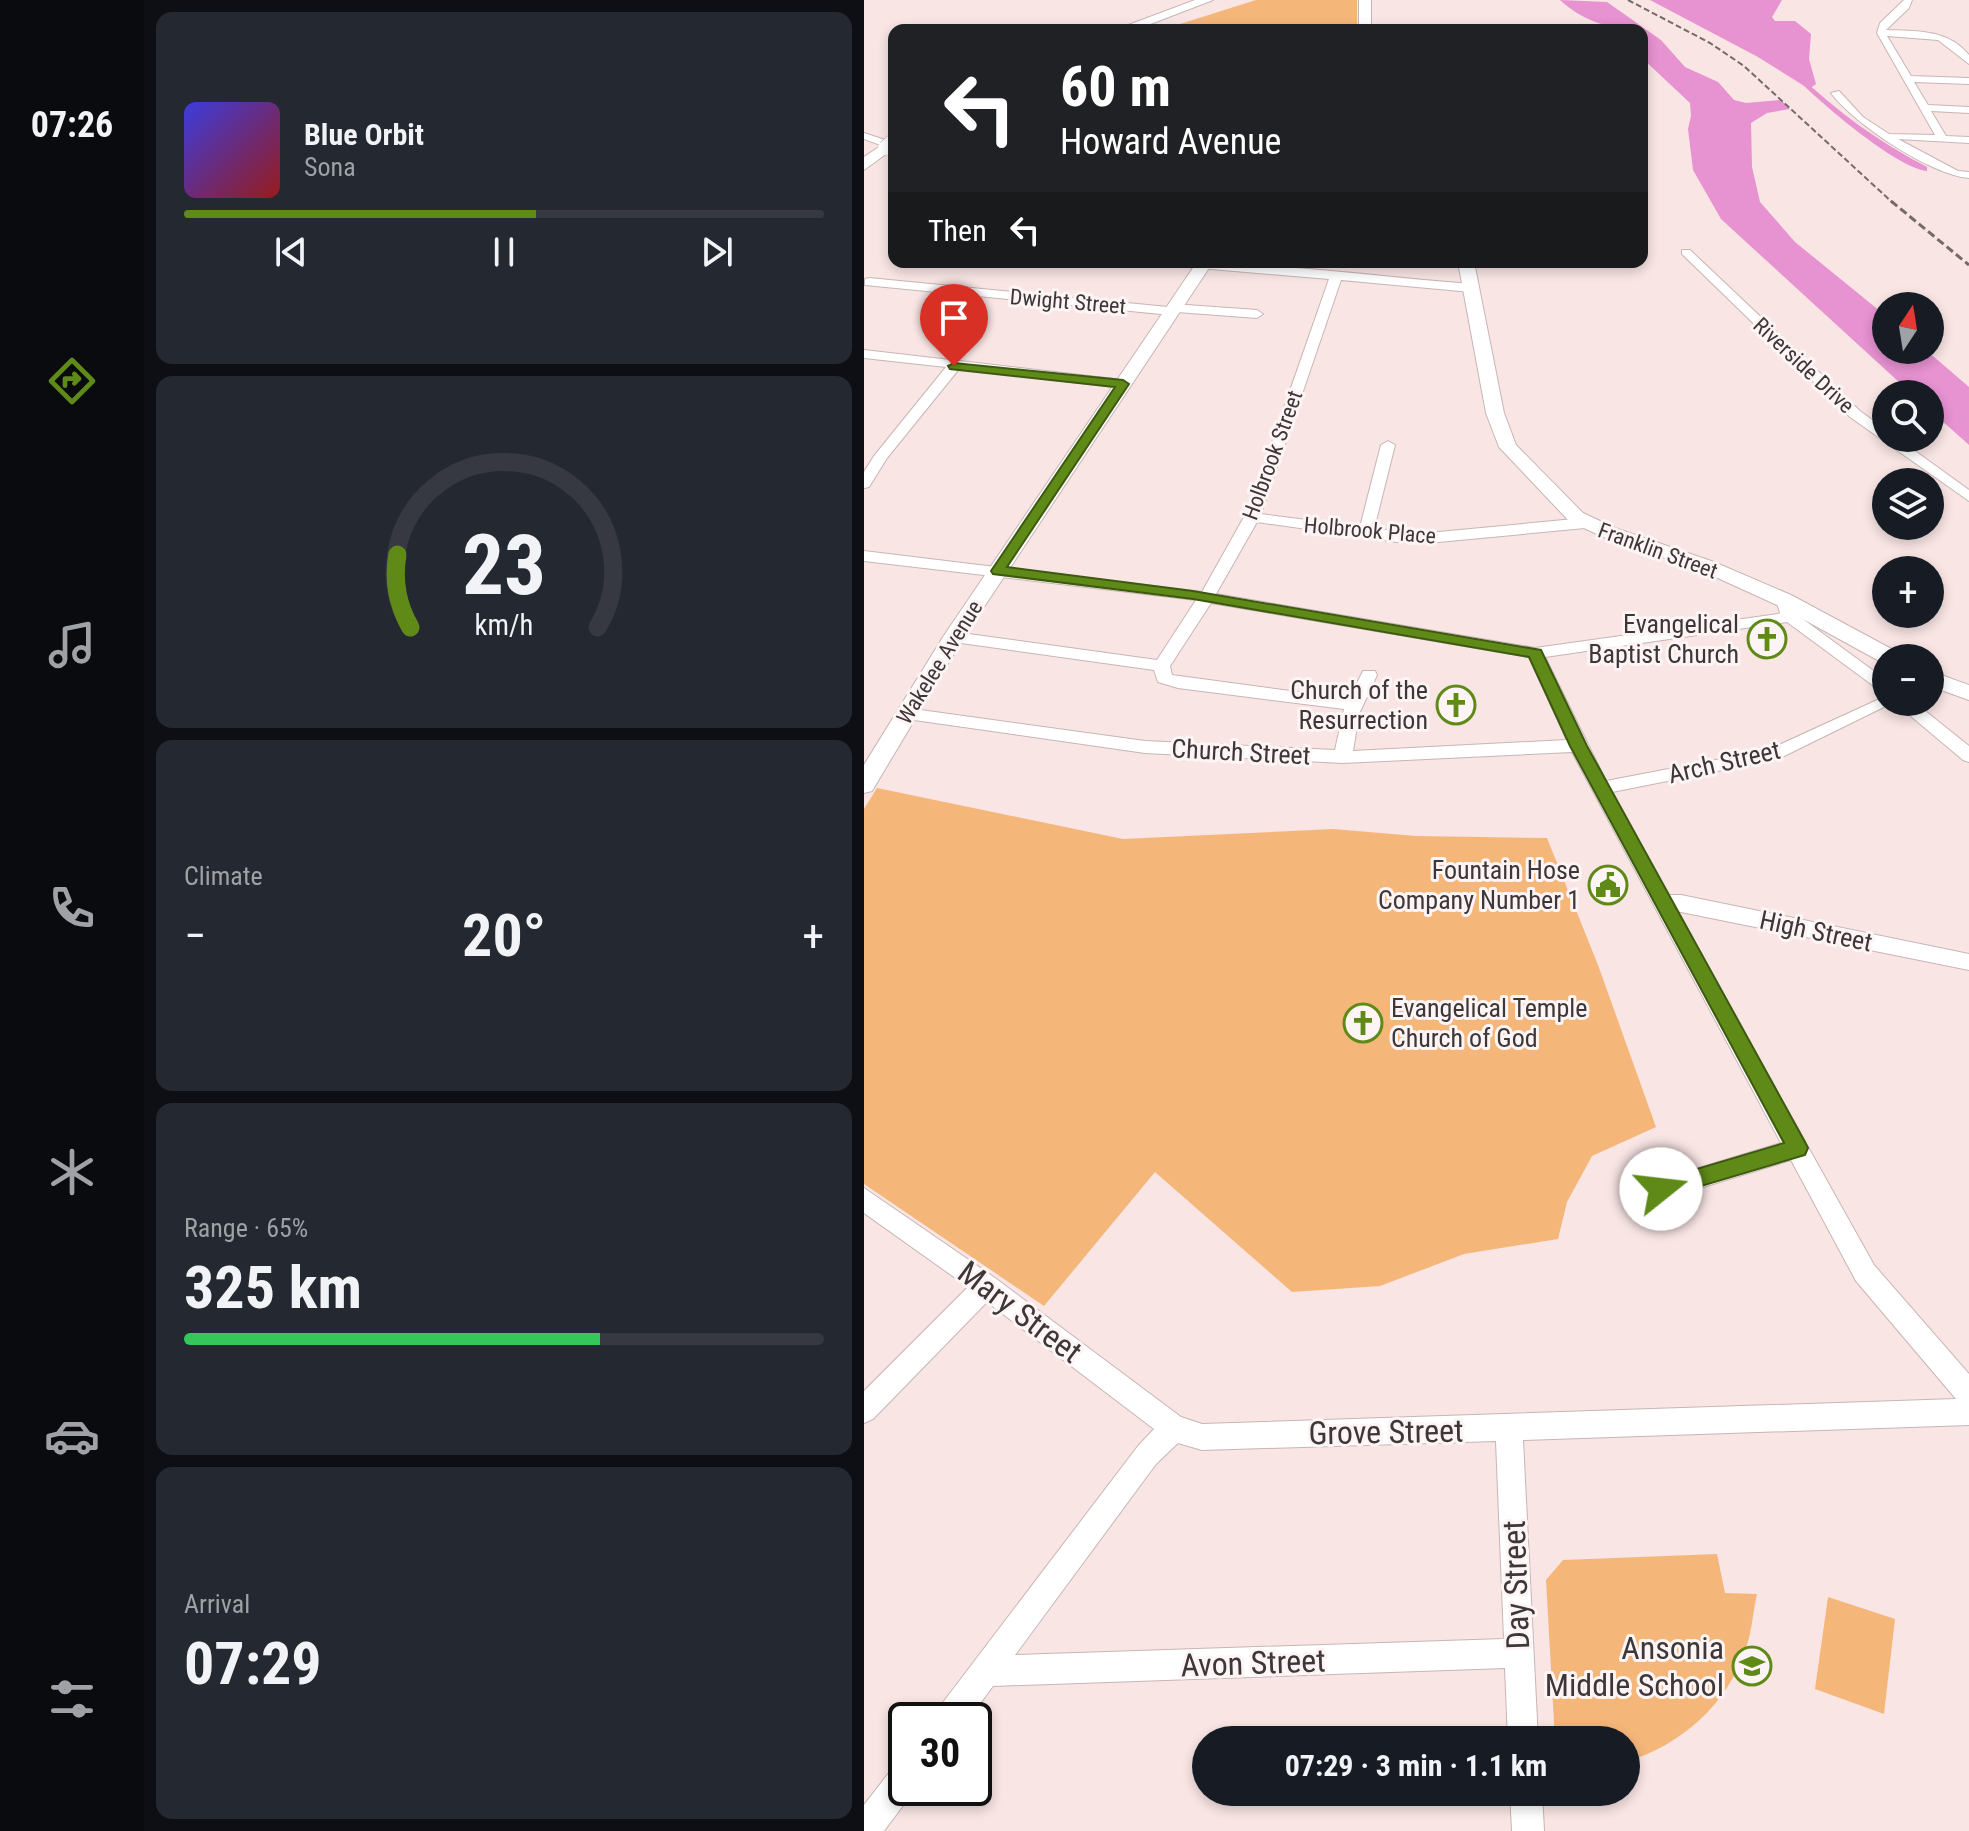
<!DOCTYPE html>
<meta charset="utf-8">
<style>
:root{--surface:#171b24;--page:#242831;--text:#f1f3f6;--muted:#9ea1a6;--line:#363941;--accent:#5f8a18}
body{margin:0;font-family:"Roboto Condensed",sans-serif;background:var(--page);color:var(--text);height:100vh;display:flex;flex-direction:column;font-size:30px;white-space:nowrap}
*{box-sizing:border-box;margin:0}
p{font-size:26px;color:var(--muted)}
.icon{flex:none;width:44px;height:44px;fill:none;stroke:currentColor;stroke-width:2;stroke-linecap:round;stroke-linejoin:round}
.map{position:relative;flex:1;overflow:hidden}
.details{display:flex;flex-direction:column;gap:12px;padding:12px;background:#0d0f14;width:720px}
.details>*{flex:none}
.banner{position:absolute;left:24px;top:24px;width:760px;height:244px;border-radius:16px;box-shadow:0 4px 12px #0003;background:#202124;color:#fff;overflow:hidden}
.needle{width:52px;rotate:12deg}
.buttons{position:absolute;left:1008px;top:292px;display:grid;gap:16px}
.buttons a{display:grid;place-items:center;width:72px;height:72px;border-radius:50%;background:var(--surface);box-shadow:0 4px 12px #0003;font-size:40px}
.speed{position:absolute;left:24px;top:1702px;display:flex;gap:16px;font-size:40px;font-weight:700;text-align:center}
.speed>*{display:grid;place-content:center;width:104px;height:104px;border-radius:50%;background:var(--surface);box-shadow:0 4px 12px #0003;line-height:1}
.speed .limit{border:4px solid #111;border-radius:12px;background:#fff;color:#111}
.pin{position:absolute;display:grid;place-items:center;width:68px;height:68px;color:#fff;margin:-82px -34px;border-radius:50% 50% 50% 0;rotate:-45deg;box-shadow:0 0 8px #0007}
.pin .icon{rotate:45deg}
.me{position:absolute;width:88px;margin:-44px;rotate:74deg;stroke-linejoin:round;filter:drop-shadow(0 0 6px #0008)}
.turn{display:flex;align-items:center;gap:28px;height:168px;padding:0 40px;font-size:36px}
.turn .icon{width:104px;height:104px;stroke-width:2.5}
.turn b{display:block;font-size:56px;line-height:68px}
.then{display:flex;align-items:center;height:76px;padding:0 40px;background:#0003;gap:16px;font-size:30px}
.big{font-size:60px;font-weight:700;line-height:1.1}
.details .card{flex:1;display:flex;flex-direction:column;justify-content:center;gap:12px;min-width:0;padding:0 28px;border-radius:16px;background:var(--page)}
.details .dial{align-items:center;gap:0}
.dial svg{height:208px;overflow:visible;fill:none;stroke:var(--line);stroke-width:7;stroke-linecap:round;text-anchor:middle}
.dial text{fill:var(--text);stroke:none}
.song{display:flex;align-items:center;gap:24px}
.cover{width:96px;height:96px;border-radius:12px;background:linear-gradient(135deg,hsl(240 70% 55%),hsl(0 70% 35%))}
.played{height:8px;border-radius:4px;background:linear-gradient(90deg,var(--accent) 55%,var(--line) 55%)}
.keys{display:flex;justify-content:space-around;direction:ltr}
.heat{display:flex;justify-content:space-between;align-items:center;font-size:44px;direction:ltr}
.charge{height:12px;border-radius:6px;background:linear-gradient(90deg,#34c759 65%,var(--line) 0)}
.trip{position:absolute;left:328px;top:1726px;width:448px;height:80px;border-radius:40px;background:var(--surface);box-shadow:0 4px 12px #0003;font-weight:700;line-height:80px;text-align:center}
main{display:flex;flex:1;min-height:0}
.dock{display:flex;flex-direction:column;width:144px;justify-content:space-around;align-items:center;background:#090b0e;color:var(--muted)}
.dock .icon{width:56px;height:56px}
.dock .on{color:var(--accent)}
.dock b{font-size:36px;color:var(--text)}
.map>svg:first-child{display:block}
</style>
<main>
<nav class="dock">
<b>07:26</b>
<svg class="icon on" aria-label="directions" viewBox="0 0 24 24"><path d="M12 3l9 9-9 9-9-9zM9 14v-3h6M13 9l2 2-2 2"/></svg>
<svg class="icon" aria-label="music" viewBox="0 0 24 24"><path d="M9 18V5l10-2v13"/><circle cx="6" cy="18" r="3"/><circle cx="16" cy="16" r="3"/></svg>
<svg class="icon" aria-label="phone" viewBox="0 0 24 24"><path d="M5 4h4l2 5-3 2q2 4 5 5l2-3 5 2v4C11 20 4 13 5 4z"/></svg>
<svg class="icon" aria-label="climate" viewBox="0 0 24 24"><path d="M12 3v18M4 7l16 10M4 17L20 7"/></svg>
<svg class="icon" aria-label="car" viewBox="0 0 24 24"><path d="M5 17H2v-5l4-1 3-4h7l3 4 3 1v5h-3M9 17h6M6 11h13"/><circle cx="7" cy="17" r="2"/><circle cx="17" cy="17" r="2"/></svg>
<svg class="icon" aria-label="filters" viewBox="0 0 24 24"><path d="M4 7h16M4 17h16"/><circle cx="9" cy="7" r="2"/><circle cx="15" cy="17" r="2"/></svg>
</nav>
<section class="details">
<div class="card">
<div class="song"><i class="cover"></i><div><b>Blue Orbit</b><p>Sona</p></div></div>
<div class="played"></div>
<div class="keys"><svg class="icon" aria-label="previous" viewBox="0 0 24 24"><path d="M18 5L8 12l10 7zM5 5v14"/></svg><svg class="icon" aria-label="pause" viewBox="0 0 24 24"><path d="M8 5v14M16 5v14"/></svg><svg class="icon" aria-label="next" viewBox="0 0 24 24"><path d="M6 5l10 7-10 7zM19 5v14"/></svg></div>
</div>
<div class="card dial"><svg viewBox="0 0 100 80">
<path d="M14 69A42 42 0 1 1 86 69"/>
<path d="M14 69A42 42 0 0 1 9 41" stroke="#5f8a18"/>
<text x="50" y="56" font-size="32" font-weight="700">23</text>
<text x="50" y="72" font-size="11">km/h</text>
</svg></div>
<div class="card"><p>Climate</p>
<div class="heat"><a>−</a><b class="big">20°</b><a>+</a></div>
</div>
<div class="card"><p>Range · 65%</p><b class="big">325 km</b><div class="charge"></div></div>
<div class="card"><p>Arrival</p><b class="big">07:29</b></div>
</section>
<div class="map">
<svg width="1105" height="1831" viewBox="0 0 1105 1831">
<rect width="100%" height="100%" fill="#f8e5e4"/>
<g fill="#f5b67a">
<path d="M392,0H493V28L492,30H297Z"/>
<path d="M13,788L259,839L469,829L552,836L683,838L734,965L792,1127L728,1156L703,1202L694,1239L600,1254L516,1286L428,1292L291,1172L180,1306L0,1184V809Z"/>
<path d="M853,1554L861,1593L893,1594C889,1611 888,1631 882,1648C864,1704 817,1745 762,1762V1740H691L682,1580L699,1560Z"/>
<path d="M964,1597L1031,1619L1020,1714L951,1689Z"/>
</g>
<g fill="#e792d1">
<path d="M696,0L743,2L797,40L821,67L854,82L870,100L882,103L917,100L926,109L903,113L887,123L888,167L896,202L931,242L1022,316V350H1062L1105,387V445L1066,410V394H1048L857,219L829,170L824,129L827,116L826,103L778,58V30C748,30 718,21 696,0Z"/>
<path d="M786,0H918L908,17L911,21H931L947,34L945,59L952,84L945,89L894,57Z"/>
</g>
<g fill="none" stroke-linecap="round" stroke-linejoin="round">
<path fill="#e792d1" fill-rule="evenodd" d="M930,74H934C973,112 1015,142 1063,167V171C1032,168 953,100 930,76Z"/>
<g stroke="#c8b5b5" stroke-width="2">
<g id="minor">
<path d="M1040,0H1048L1045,8L1022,30C1052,31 1084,29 1105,55V64L1074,40L1023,36L1047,76L1105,78V84L1050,82L1064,105L1105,107V113L1067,111L1082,136L1105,137V143L1034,139L1094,171L1105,172V178C1067,175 990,124 967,93L975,91L999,117L1025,134L1071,135L1013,33L1016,23Z"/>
<path d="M607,26L613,30H603Z"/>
<path d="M0,133L30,143V150L0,139Z"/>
<path d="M818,250H826L996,411L1022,430V438H1033L1105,490V501L986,417L818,254Z"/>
<path d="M306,262C407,262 507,276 607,284L613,288L607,292L477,280L397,514L496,527L517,445L524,441L531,445L510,529L564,533L721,518L729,523L721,528L564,543L533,542L393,522L352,594L671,648L914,614L916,613L912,600L920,595L928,600L932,614L1022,680V695L923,622L681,657L742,781L904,750L1022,696V702H1050L1105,746V762L1099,760L1030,702L914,759L748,792L803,895H817L1105,954V970L812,911L1010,1265L1105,1374V1425L659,1440L674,1740H644L641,1668L129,1686L104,1720H70L74,1709L274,1446L290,1429L123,1302L9,1419L0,1423V1391L104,1287L0,1213V1188L131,1278L317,1417L338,1424L1092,1399L992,1281L927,1160L797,1200L789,1196L785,1189L789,1182L917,1143L708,752L479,763L281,753L36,718L33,714L42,708L281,741L471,750L480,709L314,688L294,682L290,670L90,642L82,637L90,632L293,660L332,600L0,561V551L338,592L385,508L465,279L312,266ZM347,603L665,657L703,740L489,751L495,714L513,675L511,671H499L485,699L308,675L306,666ZM632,1441L640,1639L151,1655L292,1464L314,1443L338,1450Z"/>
<path d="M5,278L304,307L309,304L393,310L399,314L393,318L313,312L307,315L1,285V279Z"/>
<path d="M0,350L259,380L266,384L259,388L95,369L23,458L5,487L0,488V472L10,456L82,367L0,358Z"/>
<path d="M42,1761V1788H52L20,1831H0V1805L31,1765Z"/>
<path d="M646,1792H678L680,1831H648Z"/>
</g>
</g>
<g stroke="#c8b5b5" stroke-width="2">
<g id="major">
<rect x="495" y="0" width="12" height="30"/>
<path d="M333,262H349L100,637L8,791L0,793V765L79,637Z"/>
<path d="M594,262H610L640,413L652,445L719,513L751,528L850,562L927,595L1035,653L1038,658H1022V664L1019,663L913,605L836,570L737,536L705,521L635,447L622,413Z"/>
<path d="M1066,671L1105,685V700L1066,686Z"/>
</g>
</g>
<g stroke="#c8b5b5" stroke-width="2">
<g id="highway">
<path d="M331,0H349L271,30H251Z"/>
<path d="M21,143L26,145V151L0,170V157Z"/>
</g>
</g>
<use href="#minor" fill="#fff" fill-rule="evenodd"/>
<use href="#major" fill="#fff" fill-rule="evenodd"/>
<use href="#highway" fill="#fff" fill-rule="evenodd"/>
<path stroke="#756a6a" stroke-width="2" stroke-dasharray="6 3" stroke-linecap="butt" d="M764,0L846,43L880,66L1029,203"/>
<path stroke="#756a6a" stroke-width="3" stroke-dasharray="8 4" stroke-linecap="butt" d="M1027,201L1105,265"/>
<g stroke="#c8b5b5" stroke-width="15" stroke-linecap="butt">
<path id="highway-bridge" d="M21,148L29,141"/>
</g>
<use href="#highway-bridge" stroke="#fff" stroke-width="14"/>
</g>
<path fill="#5f8a18" stroke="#3e5a10" stroke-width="2" d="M90,363L259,380L265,384L143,567L329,591L677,650L723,746L941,1142L944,1148L941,1155L797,1198L789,1195L786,1189L789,1182L920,1143L706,746L665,657L329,599L129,574L127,571L251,387L86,369L84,366Z"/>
<defs>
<g id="church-ring" transform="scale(2)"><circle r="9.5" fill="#fdf5f5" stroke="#5f8a18" stroke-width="1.5"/><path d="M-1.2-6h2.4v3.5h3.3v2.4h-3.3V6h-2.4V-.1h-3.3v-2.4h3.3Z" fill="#5f8a18"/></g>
<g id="civic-ring" transform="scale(2)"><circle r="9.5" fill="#fdf5f5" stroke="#5f8a18" stroke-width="1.5"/><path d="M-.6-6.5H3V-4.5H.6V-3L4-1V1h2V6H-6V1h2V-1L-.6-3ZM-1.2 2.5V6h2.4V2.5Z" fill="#5f8a18"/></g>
<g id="school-ring" transform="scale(2)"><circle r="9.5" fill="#fdf5f5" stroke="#5f8a18" stroke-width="1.5"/><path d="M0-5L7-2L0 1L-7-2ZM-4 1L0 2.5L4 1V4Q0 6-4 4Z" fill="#5f8a18"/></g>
</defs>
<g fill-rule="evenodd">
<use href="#church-ring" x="903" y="639"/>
<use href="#church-ring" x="592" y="705"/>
<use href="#civic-ring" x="744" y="885"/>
<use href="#church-ring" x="499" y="1023"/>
<use href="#school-ring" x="888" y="1666"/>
</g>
<g text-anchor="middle" stroke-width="6" stroke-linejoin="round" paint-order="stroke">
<g font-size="22" fill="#3e3737" stroke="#fdf5f5">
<text transform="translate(204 301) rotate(5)" y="8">Dwight Street</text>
<text transform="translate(940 365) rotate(43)" y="8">Riverside Drive</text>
<text transform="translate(408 455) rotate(-70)" y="8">Holbrook Street</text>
<text transform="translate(506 530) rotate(5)" y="8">Holbrook Place</text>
<text transform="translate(794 550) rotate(20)" y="8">Franklin Street</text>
<text transform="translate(75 662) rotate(-58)" y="8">Wakelee Avenue</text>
</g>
<g font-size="26" fill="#3e3737" stroke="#fdf5f5" text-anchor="end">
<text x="875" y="633">Evangelical<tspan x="875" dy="30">Baptist Church</tspan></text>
<text x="564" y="699">Church of the<tspan x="564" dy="30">Resurrection</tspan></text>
<text x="716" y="879">Fountain Hose<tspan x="716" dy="30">Company Number 1</tspan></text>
<text x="527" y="1017" text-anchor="start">Evangelical Temple<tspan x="527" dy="30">Church of God</tspan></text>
</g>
<g font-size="26" fill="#3e3737" stroke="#fdf5f5">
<text transform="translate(377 752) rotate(3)" y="9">Church Street</text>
<text transform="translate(860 762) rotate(-13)" y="9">Arch Street</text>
<text transform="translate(952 931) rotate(12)" y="9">High Street</text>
</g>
<g font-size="32" fill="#3e3737" stroke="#fdf5f5">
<text transform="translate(156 1312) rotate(37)" y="11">Mary Street</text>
<text transform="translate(522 1432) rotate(-1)" y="11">Grove Street</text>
<text transform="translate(652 1585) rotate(-92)" y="11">Day Street</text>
<text transform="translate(389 1663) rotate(-2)" y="11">Avon Street</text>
</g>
<g font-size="32" fill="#3e3737" stroke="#fdf5f5" text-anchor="end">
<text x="860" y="1659">Ansonia<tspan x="860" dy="37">Middle School</tspan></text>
</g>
</g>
</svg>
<div class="buttons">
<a><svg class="needle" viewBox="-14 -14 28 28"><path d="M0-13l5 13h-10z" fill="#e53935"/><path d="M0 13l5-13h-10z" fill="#9ea1a6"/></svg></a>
<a><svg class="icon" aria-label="search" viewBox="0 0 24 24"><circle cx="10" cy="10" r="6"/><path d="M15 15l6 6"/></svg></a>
<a><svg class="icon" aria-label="layers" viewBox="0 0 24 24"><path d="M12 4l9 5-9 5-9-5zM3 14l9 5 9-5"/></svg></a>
<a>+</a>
<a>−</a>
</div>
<div class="speed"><div class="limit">30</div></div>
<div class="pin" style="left:90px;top:366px;background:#d93025"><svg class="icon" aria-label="arrive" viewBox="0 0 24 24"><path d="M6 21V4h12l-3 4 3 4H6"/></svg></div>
<svg class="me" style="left:797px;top:1189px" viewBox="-20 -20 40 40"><circle r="19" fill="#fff"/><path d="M0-13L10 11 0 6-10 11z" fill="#5f8a18"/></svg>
<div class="trip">07:29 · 3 min · 1.1 km</div>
<div class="banner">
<div class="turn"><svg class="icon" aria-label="left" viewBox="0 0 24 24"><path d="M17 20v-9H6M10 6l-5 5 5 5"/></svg><div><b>60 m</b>Howard Avenue</div></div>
<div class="then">Then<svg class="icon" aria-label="left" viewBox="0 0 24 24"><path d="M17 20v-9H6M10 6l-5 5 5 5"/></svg></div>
</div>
</div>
</main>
